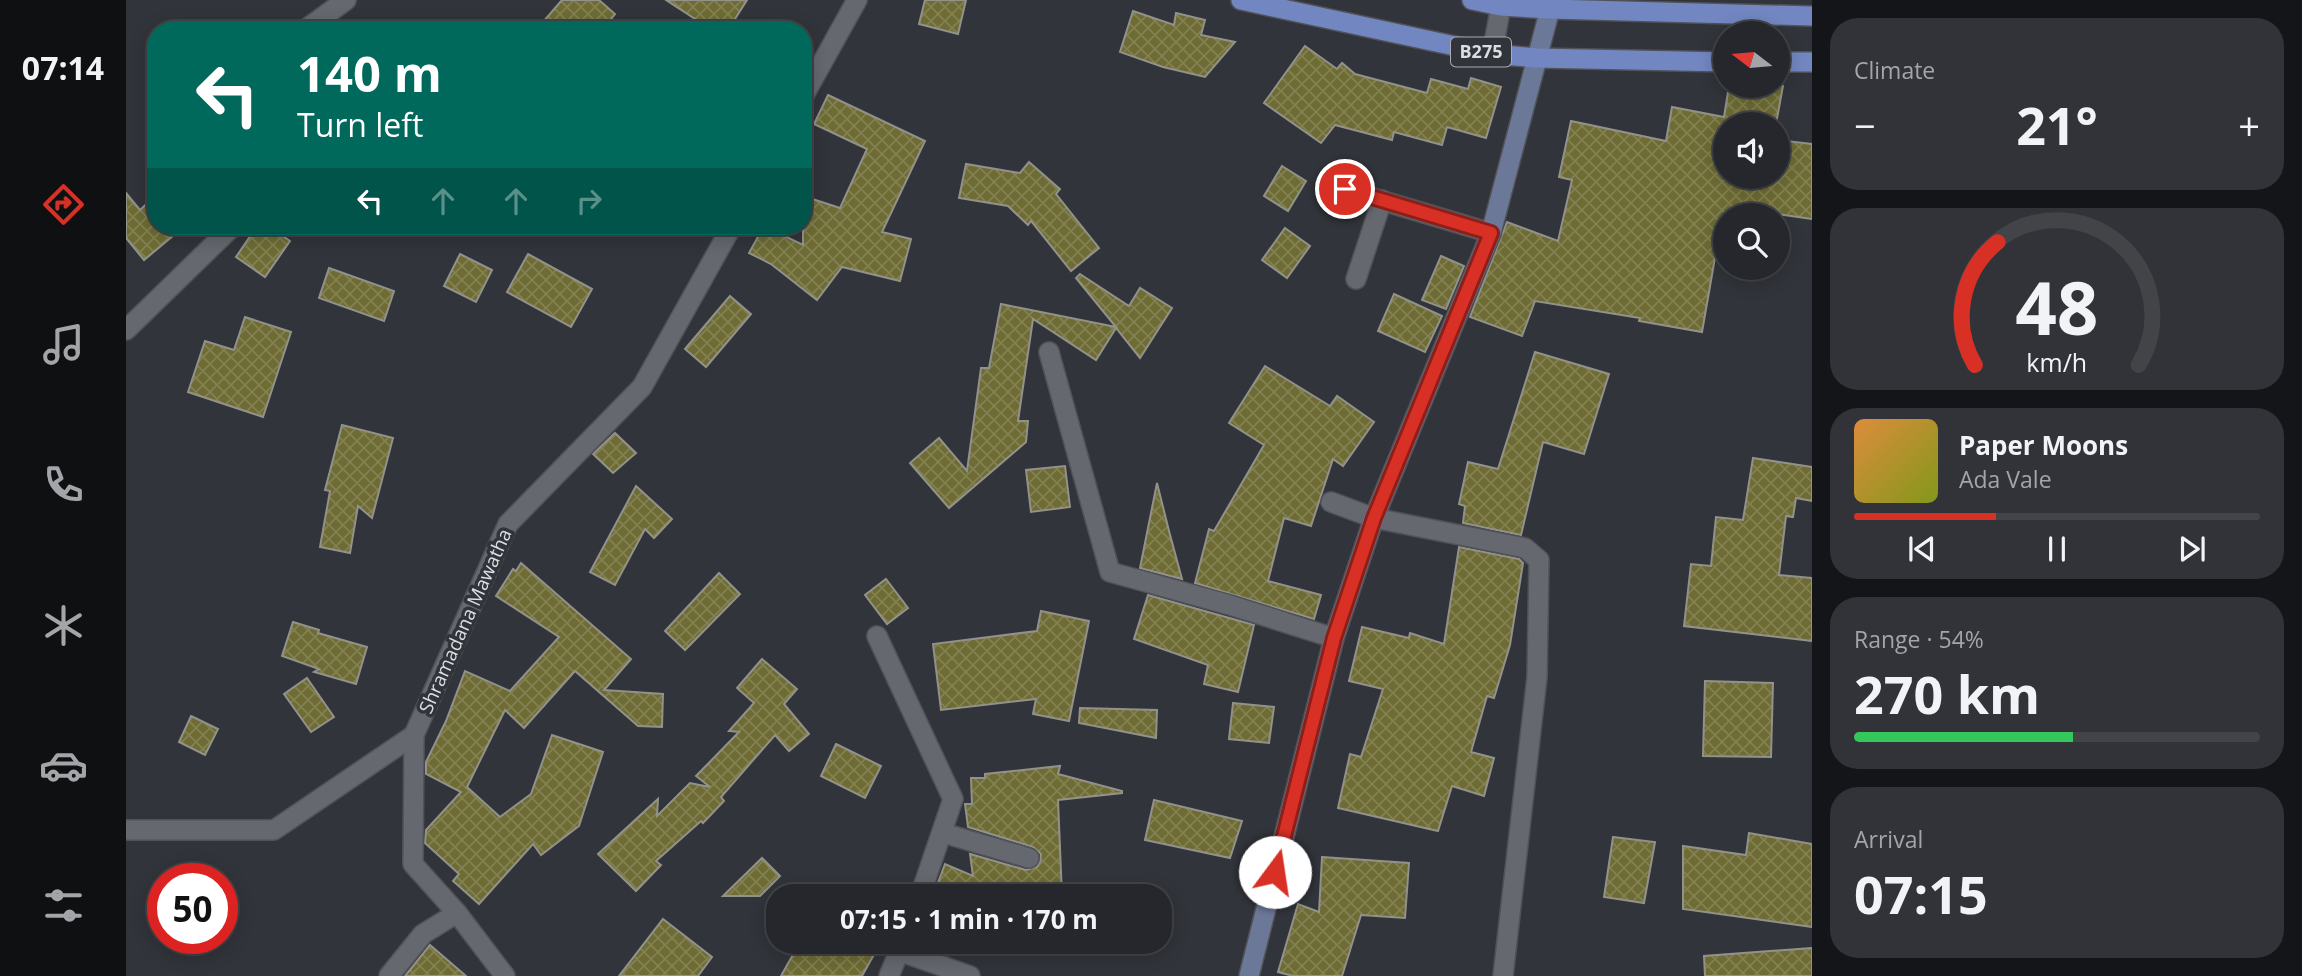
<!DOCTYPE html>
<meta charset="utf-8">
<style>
:root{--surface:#25272c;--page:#313338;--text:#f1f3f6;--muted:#a3a5a9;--line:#424448;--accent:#d93025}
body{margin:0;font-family:"Open Sans",sans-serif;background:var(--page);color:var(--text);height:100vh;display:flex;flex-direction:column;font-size:26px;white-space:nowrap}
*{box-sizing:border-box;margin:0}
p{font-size:23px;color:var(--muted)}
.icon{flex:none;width:38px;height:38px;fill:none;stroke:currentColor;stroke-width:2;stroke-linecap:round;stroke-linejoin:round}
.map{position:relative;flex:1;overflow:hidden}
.panel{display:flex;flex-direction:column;gap:18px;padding:18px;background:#141518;width:490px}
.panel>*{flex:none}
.guide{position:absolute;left:21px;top:21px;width:665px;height:214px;border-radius:28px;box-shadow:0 4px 18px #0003,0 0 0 2px var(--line);background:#00695c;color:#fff;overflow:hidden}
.needle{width:46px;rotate:286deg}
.tools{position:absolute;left:1587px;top:21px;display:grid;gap:14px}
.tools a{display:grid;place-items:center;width:77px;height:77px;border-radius:50%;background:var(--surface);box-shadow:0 4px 18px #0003,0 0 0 2px var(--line);font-size:35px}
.speed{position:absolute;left:21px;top:863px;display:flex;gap:14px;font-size:35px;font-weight:700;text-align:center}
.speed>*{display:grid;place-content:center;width:91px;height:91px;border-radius:50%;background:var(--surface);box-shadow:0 4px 18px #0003,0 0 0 2px var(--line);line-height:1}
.speed .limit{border:10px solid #d22;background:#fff;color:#111}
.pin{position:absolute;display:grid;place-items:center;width:60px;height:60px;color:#fff;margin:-30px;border:4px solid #fff;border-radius:50%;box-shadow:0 2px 7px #0007}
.me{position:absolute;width:77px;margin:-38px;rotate:14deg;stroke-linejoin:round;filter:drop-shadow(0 0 5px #0008)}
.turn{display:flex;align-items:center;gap:24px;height:147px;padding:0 35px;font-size:32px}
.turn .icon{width:91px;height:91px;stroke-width:2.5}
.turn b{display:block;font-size:49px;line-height:60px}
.lanes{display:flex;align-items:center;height:66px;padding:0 35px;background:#0003;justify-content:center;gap:35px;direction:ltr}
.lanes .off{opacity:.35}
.big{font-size:52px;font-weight:700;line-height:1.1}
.panel .card{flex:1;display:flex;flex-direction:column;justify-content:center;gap:10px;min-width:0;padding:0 24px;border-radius:28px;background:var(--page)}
.panel .dial{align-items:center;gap:0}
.dial svg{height:182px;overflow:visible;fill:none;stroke:var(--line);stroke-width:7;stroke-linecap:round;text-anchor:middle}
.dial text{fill:var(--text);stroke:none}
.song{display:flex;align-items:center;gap:21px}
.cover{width:84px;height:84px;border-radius:10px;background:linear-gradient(135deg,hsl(30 70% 55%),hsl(70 70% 35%))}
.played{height:7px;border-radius:4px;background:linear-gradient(90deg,var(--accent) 35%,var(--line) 35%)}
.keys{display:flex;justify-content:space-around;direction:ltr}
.heat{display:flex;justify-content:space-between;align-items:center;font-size:38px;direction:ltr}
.charge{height:10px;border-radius:5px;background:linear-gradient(90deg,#34c759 54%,var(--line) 0)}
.trip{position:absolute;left:640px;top:884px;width:406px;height:70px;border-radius:28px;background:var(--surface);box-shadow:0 4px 18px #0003,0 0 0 2px var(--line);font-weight:700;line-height:70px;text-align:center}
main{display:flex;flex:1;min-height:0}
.tab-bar{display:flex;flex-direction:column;width:126px;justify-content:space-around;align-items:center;background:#0f1012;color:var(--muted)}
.tab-bar .icon{width:49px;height:49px}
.tab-bar .selected{color:var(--accent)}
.tab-bar b{font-size:32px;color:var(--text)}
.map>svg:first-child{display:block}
</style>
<main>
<nav class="tab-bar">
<b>07:14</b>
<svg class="icon selected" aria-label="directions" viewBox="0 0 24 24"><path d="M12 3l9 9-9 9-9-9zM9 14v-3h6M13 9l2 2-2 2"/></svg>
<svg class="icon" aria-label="music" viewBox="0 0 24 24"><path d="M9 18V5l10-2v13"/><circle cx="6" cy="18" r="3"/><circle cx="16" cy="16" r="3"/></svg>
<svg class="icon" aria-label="phone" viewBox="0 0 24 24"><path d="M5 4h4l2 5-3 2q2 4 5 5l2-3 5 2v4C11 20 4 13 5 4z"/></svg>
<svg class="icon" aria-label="climate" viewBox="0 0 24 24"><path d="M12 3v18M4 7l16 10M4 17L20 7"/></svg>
<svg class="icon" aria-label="car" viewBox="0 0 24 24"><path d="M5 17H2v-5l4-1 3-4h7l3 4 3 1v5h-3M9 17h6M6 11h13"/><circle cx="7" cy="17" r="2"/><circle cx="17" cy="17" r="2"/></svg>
<svg class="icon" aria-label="filters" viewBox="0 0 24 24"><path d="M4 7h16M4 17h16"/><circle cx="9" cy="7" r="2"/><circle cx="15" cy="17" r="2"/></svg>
</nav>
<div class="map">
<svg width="1686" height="976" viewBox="0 0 1686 976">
<defs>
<pattern id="building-cross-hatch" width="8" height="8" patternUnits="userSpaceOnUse" patternTransform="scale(1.75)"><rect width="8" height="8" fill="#6e6c34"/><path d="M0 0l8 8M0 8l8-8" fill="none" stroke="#828151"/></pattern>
</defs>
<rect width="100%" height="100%" fill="#31343a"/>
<g fill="url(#building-cross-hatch)" stroke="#92928a" stroke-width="2">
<path d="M436,0H473L489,14L476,30H410Z"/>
<path d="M540,0H621L602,30H586Z"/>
<path d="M799,0H840L832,34L793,24Z"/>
<path d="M1007,11L1048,25L1050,13L1079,20L1075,35L1109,42L1079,77L1037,67L994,52Z"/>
<path d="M1179,46L1211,69L1216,63L1229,74L1301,93L1305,79L1342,89L1345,78L1375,87L1360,138L1321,127L1316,145L1268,132L1266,140L1209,125L1195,143L1138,103Z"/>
<path d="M1603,86H1657L1650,124H1600V177H1652V140L1686,144V219L1658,215H1600V230L1594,229L1576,332L1513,321L1514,318L1409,301L1396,336L1344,317L1381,222L1432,241L1446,180L1433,177L1445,121L1540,141L1546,107L1598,117Z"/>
<path d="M702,95L799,141L756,232L785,239L774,281L716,267L691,300L645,264L623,253L638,226L677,245V196L714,208L741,149L688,124Z"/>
<path d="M903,162L934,189L930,194L973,248L945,271L905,221L902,225L882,206L833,198L840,164L894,173Z"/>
<path d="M1156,166L1180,181L1162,211L1138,196Z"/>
<path d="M0,193L14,210L30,195V226H59L18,260L0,238Z"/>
<path d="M131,226H142L164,241L139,277L110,257Z"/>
<path d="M1159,228L1184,246L1161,278L1136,260Z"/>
<path d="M334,254L366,270L350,302L318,286Z"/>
<path d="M402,254L466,289L445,327L381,292Z"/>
<path d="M1315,256L1338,266L1320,309L1296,300Z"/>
<path d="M203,268L268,291L258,321L193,298Z"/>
<path d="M954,274L1003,306L1014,288L1046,308L1014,358L990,328L970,360L907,319L892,421H902L900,442L823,508L784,463L813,438L841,471L855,368H863L875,304L990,327L950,278Z"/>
<path d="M1268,294L1316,316L1299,352L1252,331Z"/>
<path d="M604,296L625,314L580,367L559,349Z"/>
<path d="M119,317L165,332L137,417L62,392L79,341L108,350Z"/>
<path d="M1409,352L1483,374L1458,454L1417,442L1395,535L1337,523L1339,506L1333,504L1342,462L1372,469Z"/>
<path d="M1139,366L1204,406L1211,396L1248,422L1217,466L1207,459L1185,526L1158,518L1142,581L1195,595L1188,619L1069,583L1083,529L1088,531L1138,445L1103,423Z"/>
<path d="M216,425L267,438L246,518L232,506L224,553L194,547L204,491L199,490Z"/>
<path d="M489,433L510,453L487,473L467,454Z"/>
<path d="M1627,458L1686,467V501L1670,498L1667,517L1660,516L1653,575L1686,578V641L1558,626L1565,564L1585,566L1590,517L1617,520Z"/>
<path d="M939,466L944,507L905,512L900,470Z"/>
<path d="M1031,483L1043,531L1056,579L1014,568Z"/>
<path d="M510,486L546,519L528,538L519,529L489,585L464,572Z"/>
<path d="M1333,547L1393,559L1397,563L1384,645L1368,698L1361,696L1345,752L1368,758L1358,796L1326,786L1312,831L1212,808L1224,754L1235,757L1257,689L1223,681L1236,627L1283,638L1284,633L1318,644Z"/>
<path d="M395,563L505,659L478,690L537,694L536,727L512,726L449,671L398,728L379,710L341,787L374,817L405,794L426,735L477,752L453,826L415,855L407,844L353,904L327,881L333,874L299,843L300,830L335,792L300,774V762L320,721L339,671L384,691L433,637L370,596L387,569L390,571Z"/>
<path d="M593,573L614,594L559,650L539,631Z"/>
<path d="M760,579L782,608L761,624L739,595Z"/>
<path d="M1022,595L1128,625L1112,692L1078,684L1082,665L1008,639Z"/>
<path d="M915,611L963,621L943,721L907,714L910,699L815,710L807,644L911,631Z"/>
<path d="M167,622L193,630L192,633L241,647L230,684L188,672L193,669L156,656Z"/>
<path d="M636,659L671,689L658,704L683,734L663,751L649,735L595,797L598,801L577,823L575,821L530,861L535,865L510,891L472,854L532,799L531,816L564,783L584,787L570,776L613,732L603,731L628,703L611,688Z"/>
<path d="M181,678L208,717L185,732L158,694Z"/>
<path d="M1579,681L1647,683L1645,757L1577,756Z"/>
<path d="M1107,703L1148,707L1143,743L1103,739Z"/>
<path d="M954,708L1031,710L1030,738L953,723Z"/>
<path d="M65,716L92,729L79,755L53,742Z"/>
<path d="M710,744L755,766L739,798L695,776Z"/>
<path d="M934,766L932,774L996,791V793L932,800L936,896H807L819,864L847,876L844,854L900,870L911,867L914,862L915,854L907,847L842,827L839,804H846L845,778H859V774Z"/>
<path d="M1028,800L1116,821L1104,858L1019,840Z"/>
<path d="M1623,833L1686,844V927L1557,909V846L1620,855Z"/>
<path d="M1487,837L1529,842L1518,903L1478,897Z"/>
<path d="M1196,857L1283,863L1279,918L1235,915L1216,976H1167L1152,972L1172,904L1193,912Z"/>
<path d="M636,858L654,876L634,896H597Z"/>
<path d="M537,919L586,957L572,976H493Z"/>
<path d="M674,942H755L736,976H655Z"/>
<path d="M304,945L340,976H279Z"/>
<path d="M1686,948V976H1579L1578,956Z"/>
</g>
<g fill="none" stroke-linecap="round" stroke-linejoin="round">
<g stroke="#505257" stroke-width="22">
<g id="minor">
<path d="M179,30L220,0"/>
<path d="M1366,54L1376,0"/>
<path d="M677,97L731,0"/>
<path d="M1200,184L1365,233"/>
<path d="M1230,279L1256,200"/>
<path d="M0,330L107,226"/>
<path d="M923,352L984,572L1104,605L1208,638"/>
<path d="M1205,502L1248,518L1399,548L1413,560L1411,677L1377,976"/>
<path d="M751,636L827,799L794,896"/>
<path d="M0,830H148L288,735"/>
<path d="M817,833L903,858"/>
<path d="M773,951L844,976"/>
<path d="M263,976L297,934L331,913"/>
<path d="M379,976L331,913L287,864L288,735L382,524L516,387L606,226"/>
<path d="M763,976L777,942"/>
</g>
</g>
<g stroke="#505257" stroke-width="22">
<path id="secondary" d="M1123,976L1208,638L1248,518L1365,233L1424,9"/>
</g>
<g stroke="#505257" stroke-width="22">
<g id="primary">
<path d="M1115,0L1366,54L1411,58L1600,62"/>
<path d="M1346,0L1375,6L1424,9L1686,16"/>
<path d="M1652,62H1686"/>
</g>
</g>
<use href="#minor" stroke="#65686f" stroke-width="19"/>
<use href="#secondary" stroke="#6b7898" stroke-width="19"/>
<use href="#primary" stroke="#7287c1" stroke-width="19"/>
</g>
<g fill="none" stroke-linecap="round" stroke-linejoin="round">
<g stroke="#8d1f18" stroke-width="18">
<path id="route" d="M1149,872L1208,638L1248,518L1365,233L1219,189"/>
</g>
<use href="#route" stroke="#d93025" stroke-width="12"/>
</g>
<g text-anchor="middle" stroke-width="7" stroke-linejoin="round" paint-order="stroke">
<rect fill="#31343a" stroke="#a9abb0" stroke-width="2" x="1325" y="37.5" width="60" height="29" rx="5"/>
<g font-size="18" font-weight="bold" fill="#dcdee2">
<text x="1355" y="58">B275</text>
</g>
<g font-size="19" fill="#dcdee2" stroke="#31343a">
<text transform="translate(339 621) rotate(-66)" y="7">Shramadana Mawatha</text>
</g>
</g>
</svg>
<div class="tools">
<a><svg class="needle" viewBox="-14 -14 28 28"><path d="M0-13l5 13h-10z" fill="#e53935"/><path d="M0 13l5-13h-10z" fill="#a3a5a9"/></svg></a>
<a><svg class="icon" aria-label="sound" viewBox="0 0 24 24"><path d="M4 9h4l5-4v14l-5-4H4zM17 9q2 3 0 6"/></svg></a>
<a><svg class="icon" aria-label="search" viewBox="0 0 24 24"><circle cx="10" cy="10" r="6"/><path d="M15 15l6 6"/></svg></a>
</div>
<div class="speed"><div class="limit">50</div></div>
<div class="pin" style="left:1219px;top:189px;background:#d93025"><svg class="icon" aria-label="arrive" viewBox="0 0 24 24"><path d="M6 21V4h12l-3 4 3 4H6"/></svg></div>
<svg class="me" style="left:1149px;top:872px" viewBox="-20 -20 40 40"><circle r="19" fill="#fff"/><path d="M0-13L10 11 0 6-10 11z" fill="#d93025"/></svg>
<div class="trip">07:15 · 1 min · 170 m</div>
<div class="guide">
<div class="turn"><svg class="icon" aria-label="left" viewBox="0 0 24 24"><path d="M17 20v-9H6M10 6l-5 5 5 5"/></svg><div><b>140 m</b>Turn left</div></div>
<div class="lanes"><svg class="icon" aria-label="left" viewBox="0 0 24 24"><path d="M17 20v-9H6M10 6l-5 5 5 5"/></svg><svg class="icon off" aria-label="ahead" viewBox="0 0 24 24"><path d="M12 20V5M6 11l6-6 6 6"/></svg><svg class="icon off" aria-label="ahead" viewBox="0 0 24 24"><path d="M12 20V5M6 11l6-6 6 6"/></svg><svg class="icon off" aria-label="right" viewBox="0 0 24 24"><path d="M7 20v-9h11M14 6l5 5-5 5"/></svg></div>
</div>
</div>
<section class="panel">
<div class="card"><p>Climate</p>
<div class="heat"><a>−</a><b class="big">21°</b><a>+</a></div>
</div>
<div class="card dial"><svg viewBox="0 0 100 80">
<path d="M14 69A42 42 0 1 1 86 69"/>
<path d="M14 69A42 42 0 0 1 24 15" stroke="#d93025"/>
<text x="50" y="56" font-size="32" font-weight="700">48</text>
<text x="50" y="72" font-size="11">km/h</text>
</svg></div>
<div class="card">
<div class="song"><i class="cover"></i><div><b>Paper Moons</b><p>Ada Vale</p></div></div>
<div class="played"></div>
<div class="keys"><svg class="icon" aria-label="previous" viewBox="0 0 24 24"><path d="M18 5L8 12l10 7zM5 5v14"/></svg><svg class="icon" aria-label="pause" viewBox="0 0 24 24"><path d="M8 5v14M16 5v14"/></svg><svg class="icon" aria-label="next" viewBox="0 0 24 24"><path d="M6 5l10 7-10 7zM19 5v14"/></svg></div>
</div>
<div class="card"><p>Range · 54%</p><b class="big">270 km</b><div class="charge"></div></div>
<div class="card"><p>Arrival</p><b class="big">07:15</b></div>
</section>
</main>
